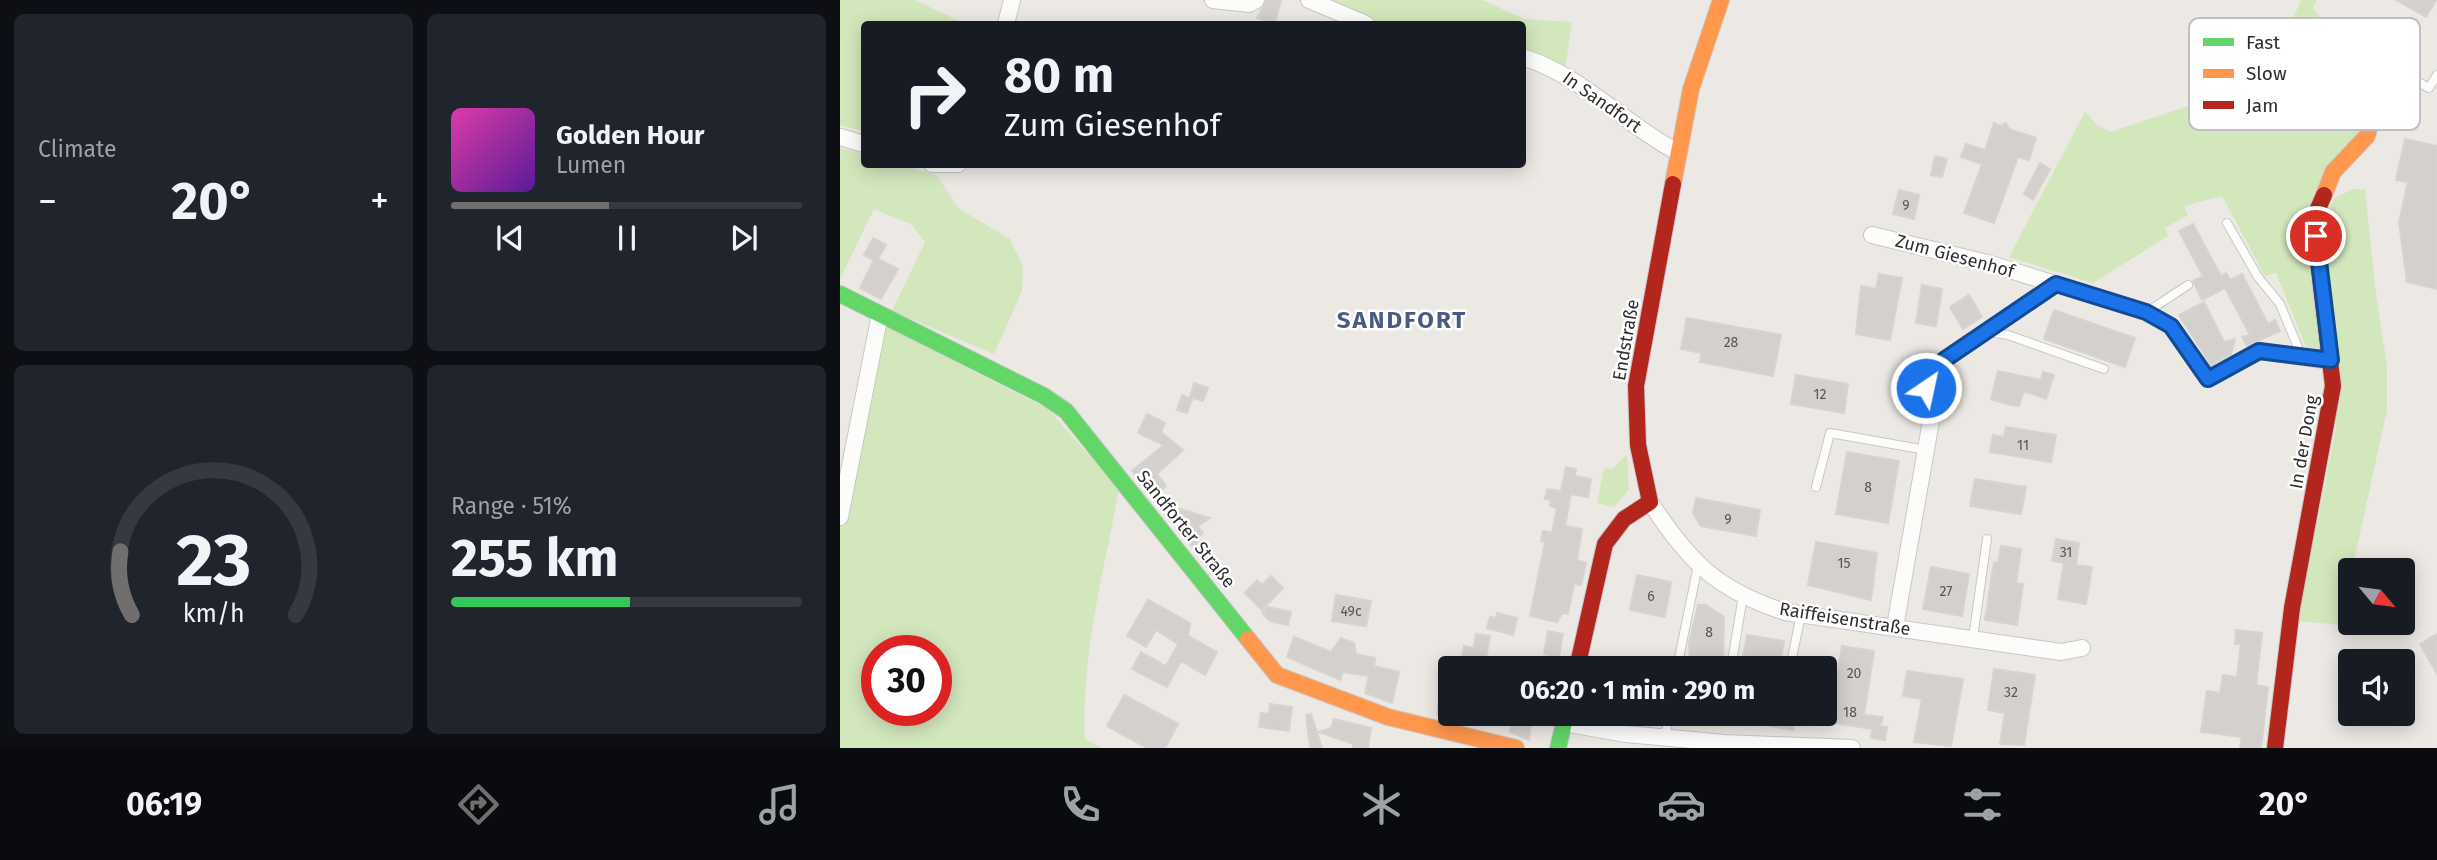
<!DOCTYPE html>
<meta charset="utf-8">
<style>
:root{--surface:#171b24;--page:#20242c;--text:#f1f3f6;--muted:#9ea1a6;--line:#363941;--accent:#706f6e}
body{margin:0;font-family:"Fira Sans",sans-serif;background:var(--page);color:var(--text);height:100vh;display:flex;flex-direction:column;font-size:26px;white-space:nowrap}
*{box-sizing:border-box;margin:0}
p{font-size:23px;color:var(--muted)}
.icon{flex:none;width:38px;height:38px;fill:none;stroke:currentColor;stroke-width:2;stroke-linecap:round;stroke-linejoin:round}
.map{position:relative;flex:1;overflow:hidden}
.details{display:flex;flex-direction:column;gap:14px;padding:14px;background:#0d0f14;width:840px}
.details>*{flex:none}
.hud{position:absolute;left:21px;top:21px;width:665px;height:147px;border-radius:7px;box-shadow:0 4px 18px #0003;background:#171b24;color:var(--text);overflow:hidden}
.needle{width:46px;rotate:119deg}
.tools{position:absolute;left:1498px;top:558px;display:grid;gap:14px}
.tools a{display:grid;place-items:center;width:77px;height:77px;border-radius:7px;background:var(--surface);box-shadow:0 4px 18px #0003;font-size:35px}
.speed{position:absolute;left:21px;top:635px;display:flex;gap:14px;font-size:35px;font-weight:700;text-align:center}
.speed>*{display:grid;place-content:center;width:91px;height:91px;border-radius:50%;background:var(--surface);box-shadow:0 4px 18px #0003;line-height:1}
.speed .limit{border:10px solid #d22;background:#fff;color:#111}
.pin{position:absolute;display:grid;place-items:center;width:60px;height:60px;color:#fff;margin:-30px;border:4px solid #fff;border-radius:50%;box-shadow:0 2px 7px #0007}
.me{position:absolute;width:77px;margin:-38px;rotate:34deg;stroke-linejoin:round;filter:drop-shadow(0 0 5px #0008)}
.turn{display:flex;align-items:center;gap:24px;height:147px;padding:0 28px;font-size:32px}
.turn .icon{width:91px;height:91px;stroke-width:2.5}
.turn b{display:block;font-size:49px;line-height:60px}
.big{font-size:52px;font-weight:700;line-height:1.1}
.details .tile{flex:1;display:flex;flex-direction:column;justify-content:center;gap:10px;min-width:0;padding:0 24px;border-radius:10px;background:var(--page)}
.details .dial{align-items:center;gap:0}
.dial svg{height:182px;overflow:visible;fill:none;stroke:var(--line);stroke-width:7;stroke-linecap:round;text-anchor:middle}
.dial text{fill:var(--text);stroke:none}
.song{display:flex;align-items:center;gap:21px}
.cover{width:84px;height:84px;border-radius:10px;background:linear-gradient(135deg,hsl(320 70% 55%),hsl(270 70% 35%))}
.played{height:7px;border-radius:4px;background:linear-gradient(90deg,var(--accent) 45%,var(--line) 45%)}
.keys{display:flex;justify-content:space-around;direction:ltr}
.heat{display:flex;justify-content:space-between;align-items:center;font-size:38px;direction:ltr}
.charge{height:10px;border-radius:5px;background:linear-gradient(90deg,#34c759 51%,var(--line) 0)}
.details .tiles{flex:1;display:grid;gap:14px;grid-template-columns:repeat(2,1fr)}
.trip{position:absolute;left:598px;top:656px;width:399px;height:70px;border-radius:7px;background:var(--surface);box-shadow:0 4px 18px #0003;font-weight:700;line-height:70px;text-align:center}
.dock{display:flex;height:112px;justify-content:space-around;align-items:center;background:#090b0e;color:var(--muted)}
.dock .icon{width:49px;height:49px}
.dock .current{color:var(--accent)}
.dock b{font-size:32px;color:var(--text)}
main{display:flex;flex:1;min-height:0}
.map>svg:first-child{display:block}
</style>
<main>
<section class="details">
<div class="tiles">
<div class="tile"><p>Climate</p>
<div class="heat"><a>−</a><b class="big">20°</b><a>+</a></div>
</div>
<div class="tile">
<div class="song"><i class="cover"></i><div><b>Golden Hour</b><p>Lumen</p></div></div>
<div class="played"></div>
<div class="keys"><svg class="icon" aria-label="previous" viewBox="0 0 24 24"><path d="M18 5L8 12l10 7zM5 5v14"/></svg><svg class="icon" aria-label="pause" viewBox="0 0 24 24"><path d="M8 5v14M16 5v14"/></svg><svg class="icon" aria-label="next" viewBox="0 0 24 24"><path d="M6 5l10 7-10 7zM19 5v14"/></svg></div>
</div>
<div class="tile dial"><svg viewBox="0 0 100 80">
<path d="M14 69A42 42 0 1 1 86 69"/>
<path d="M14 69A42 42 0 0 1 9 41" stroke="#706f6e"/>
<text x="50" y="56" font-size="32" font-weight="700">23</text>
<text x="50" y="72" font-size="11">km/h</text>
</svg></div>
<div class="tile"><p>Range · 51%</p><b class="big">255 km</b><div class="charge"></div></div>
</div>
</section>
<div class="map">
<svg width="1597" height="748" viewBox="0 0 1597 748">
<rect width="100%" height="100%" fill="#ece8e4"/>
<g fill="#d3e7bd" fill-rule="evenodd">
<path d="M0,0H75L125,24H24V131L0,125Z"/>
<path d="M479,0H642L685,19L732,22L725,70L683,53L682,24H540Z"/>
<path d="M1461,0H1477L1473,8C1498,41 1519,93 1522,134L1477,189L1483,350L1466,347L1436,273L1425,276L1382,196L1344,206L1348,215L1325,228L1328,236L1253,283L1169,257L1245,112L1257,125L1270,132L1412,85L1430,71Z"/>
<path d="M0,148L24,154V164L61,165L97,175L118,208L170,239L183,267L182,291L154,354L52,311L85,242L71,224L34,209L0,279Z"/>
<path d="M1514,189H1525L1536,294L1547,366V410L1500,625L1458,621L1496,428L1483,224L1494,198Z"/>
<path d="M44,326L208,409L279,489C264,571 241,655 245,739L262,748H0V526ZM37,651H96V710H37Z"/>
<path d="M787,455L789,489L775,507L757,503L764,468L772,469Z"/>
</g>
<g fill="#d3d0cd" stroke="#d7d4d0" stroke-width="2">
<path d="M426,0H441L435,23L417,18Z"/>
<path d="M1556,0H1596L1586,17Z"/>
<path d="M1154,123L1161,126L1166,123L1169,129L1196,138L1189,160L1178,157L1154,223L1124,213L1142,164L1121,157L1126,144L1145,150Z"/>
<path d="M1565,139L1597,146V289L1567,282L1559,222L1568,182L1556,180Z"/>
<path d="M1095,156L1107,159L1102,177L1091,175Z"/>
<path d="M1200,163L1210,169L1193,200L1184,194Z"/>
<path d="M1059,190L1079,195L1074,219L1053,214Z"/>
<path d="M1353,224L1381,276L1386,273L1390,280L1402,274L1428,324L1435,320L1440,331L1407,346L1402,337L1410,335L1385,288L1362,300L1353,281L1363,276L1339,231Z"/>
<path d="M33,238L46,245L38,259L58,269L41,299L20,288L34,260L24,255Z"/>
<path d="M1039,274L1062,278L1050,340L1016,334L1021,286L1036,289Z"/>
<path d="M1082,285L1102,289L1096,326L1076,323Z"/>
<path d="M1129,295L1142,317L1123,329L1110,307Z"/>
<path d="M1364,302L1384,342L1395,339L1391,354L1371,365L1339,315Z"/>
<path d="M1214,310L1295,338L1285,367L1204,339Z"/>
<path d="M847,318L941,335L933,376L860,362L862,353L841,349Z"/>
<path d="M1158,371L1201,380L1203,372L1214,375L1206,399L1184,391L1179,406L1170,405L1151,399Z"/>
<path d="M956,375L1008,384L1004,413L951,404Z"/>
<path d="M354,383L368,388L363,401L350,397Z"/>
<path d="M342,395L352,399L347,413L337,410Z"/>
<path d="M307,414L325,423L321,432L343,450L317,474L326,486L313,497L292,471L324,445L298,433Z"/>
<path d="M1166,427L1216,435L1211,462L1150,452L1153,435L1164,437Z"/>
<path d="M1007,452L1059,461L1048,523L996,514Z"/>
<path d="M726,467L736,469L735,476L751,479L748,497L731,494L725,526L742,529L737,560L746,563L741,585L734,584L728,614L722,613L717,622L690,616L705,542L701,541L703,531L712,533L717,508L710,506L711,500L705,499L707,489L721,491Z"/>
<path d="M1135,479L1186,487L1181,514L1130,506Z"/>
<path d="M856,498L920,510L916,536L861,526L853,513Z"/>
<path d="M340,509L370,518L358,526L363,533L358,537L365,545L357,552L339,530L348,523L337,520Z"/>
<path d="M1216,539L1239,543L1236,565L1252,567L1246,604L1218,599L1224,563L1212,561Z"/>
<path d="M976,542L1037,553L1031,600L968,585Z"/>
<path d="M1161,546L1181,549L1176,583L1183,584L1177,625L1145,620L1154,562L1158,563Z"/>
<path d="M1091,567L1129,574L1122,616L1083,609Z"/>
<path d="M797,575L831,582L825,617L790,610Z"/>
<path d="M431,576L443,588L422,610L405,593L417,580L422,585Z"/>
<path d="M496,595L531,601L526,626L492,621Z"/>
<path d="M308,600L350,623L348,636L377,652L365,675L341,661L327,687L292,669L301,652L326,666L338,644L316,630L306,647L287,636Z"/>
<path d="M858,605H866L884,617L883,660L850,658L849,643Z"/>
<path d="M428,607L451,612L448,625L430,621L422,613Z"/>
<path d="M657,613L677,618L673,635L647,628L650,617L656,618Z"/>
<path d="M1396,630L1422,633L1416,685L1428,687L1421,748H1400L1402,737L1361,732L1367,691L1380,693L1383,675L1397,677L1401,644H1395Z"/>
<path d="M708,631L723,634L719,657L704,654Z"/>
<path d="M636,634L650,636L644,668H620L624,646L634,648Z"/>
<path d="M1597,634V674L1580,644Z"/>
<path d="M907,635L944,641L939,668H901Z"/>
<path d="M454,637L491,652L501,638L514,643L516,654L535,658L534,666L559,672L552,703L525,693L529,676L503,672L500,680L447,657Z"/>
<path d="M1002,646L1034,651L1024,715L1043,717L1040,726L1047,727L1045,740L1031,738L1032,729L994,723L998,698L994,697Z"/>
<path d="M604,663L611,664V716L597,714Z"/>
<path d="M1154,669L1195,675L1184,745L1160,744L1165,713L1148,710Z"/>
<path d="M1067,671L1123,679L1111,746L1074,742L1082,699L1063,696Z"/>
<path d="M284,695L338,724L325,748H307L267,726Z"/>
<path d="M430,704L452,707L449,731L419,727L421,713L429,714Z"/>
<path d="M471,714L482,748H470L466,715Z"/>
<path d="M672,714H692L689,740L670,732Z"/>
<path d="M761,714H799L798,725L760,719Z"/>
<path d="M931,714H956L953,730L929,726Z"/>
<path d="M494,719L531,728L528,748H513V744L479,732L491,728Z"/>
</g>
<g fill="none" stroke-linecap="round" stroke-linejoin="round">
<g stroke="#c8c7c7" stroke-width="10">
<g id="lane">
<path d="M1509,44L1589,88L1597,75"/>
<path d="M1387,223L1418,277L1440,304L1462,357"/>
<path d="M1307,312L1348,285"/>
<path d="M1149,332L1168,335L1264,369"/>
<path d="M976,487L990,433L1086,450"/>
<path d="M1133,638L1147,539"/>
<path d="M837,668L858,565"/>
<path d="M891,668L903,596"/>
<path d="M950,668L961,614"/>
<path d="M825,738L829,714"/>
</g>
</g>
<g stroke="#c8c7c7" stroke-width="18">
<g id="street">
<path d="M373,0L409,4L416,0"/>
<path d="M469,0L526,24"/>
<path d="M166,24L172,0"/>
<path d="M682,57C742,75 785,125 839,153"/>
<path d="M0,137L24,144"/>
<path d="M92,164H118"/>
<path d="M1032,235L1147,263L1306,312L1331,326L1368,379L1419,351L1491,361"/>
<path d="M810,502C849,562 877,590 945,612L1221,652L1242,648"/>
<path d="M0,517L40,314"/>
<path d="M1055,627L1091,421L1086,388L1104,360L1216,284"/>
<path d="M724,723L786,734L885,743L1012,748"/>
</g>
</g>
<g stroke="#c8c7c7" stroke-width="18">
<g id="fast">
<path d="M0,294L204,396L226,411L408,639"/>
<path d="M718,748L726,714"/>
</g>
</g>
<g stroke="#c8c7c7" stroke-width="18">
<g id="slow">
<path d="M833,184L851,89L881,0"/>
<path d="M1484,195L1493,172L1527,136L1532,117"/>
<path d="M408,639L437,675L548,717L676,748"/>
</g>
</g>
<g stroke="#c8c7c7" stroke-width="18">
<g id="jam">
<path d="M737,668L765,544L784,519L810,502L798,445L796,386L833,184"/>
<path d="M1435,748L1452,608L1493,386L1477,252V211L1484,195"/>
</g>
</g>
<use href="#lane" stroke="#fcfcfb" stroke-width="8"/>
<use href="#street" stroke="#fcfcfb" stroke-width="16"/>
<use href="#fast" stroke="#63d668" stroke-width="16"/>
<use href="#slow" stroke="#ff974d" stroke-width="16"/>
<use href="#jam" stroke="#b3261e" stroke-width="16"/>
</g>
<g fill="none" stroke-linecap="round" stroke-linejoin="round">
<g stroke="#114b97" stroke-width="18">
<path id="route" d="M1086,388L1104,360L1216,284L1306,312L1331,326L1368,379L1419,351L1491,360L1476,236"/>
</g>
<use href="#route" stroke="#1a73e8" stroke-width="12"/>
</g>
<g text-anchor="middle" stroke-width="5" stroke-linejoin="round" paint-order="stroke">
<g font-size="14" fill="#585756">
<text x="1066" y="210">9</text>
<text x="891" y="347">28</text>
<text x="980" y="399">12</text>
<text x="1183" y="450">11</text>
<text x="1028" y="492">8</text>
<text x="888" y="524">9</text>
<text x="1226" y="557">31</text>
<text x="1004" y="568">15</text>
<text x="1106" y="596">27</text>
<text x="811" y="601">6</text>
<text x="511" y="616">49c</text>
<text x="869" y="637">8</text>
<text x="1014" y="678">20</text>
<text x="1171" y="697">32</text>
<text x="1010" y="717">18</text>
</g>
<g font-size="18" fill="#2e2e2e" stroke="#fff">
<text transform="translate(762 102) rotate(35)" y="6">In Sandfort</text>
<text transform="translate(1115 256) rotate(15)" y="6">Zum Giesenhof</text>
<text transform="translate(786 340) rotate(-80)" y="6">Endstraße</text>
<text transform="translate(1464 442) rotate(-80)" y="6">In der Dong</text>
<text transform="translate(346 529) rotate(51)" y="6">Sandforter Straße</text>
<text transform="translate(1005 619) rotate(9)" y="6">Raiffeisenstraße</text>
</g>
<g font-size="24" font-weight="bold" letter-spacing="2" fill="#4c5c80" stroke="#fff">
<text x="562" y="328">SANDFORT</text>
</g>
</g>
<rect x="1349" y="18" width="231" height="112" rx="10" fill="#fff" stroke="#c0c0c0" stroke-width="2"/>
<rect x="1363" y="38" width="31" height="8" fill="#63d668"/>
<rect x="1363" y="69" width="31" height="9" fill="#ff974d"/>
<rect x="1363" y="101" width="31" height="8" fill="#b3261e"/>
<g font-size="19" fill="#2e2e2e">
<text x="1406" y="49">Fast</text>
<text x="1406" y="80">Slow</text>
<text x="1406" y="112">Jam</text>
</g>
</svg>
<div class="tools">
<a><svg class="needle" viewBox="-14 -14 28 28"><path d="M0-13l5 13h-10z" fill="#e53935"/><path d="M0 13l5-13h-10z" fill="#9ea1a6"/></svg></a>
<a><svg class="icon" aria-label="sound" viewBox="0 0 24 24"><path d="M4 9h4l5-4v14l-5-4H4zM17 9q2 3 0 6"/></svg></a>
</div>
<div class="speed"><div class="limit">30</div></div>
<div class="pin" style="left:1476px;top:236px;background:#d93025"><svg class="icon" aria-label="arrive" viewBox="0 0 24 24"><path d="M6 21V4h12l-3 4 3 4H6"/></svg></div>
<svg class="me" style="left:1086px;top:388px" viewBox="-20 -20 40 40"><circle r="17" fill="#1a73e8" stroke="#fff" stroke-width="3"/><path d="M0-11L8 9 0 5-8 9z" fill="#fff"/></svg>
<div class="trip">06:20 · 1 min · 290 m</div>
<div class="hud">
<div class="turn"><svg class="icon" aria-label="right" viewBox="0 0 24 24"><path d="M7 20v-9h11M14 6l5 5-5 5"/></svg><div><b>80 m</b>Zum Giesenhof</div></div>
</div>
</div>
</main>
<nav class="dock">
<b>06:19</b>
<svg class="icon current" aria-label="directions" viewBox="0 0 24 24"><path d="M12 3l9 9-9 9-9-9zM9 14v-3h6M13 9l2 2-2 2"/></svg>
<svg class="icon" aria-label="music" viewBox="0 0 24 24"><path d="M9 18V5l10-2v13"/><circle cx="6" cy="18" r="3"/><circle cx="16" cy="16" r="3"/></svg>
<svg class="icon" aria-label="phone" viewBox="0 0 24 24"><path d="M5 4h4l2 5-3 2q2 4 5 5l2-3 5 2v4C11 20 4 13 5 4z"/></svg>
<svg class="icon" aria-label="climate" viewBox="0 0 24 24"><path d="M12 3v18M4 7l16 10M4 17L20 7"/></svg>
<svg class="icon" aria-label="car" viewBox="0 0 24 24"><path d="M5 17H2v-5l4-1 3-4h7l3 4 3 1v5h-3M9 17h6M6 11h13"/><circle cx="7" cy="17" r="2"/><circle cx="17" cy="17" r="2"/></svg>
<svg class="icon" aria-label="filters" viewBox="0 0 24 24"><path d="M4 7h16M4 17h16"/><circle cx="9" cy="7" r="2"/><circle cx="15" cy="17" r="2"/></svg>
<b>20°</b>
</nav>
